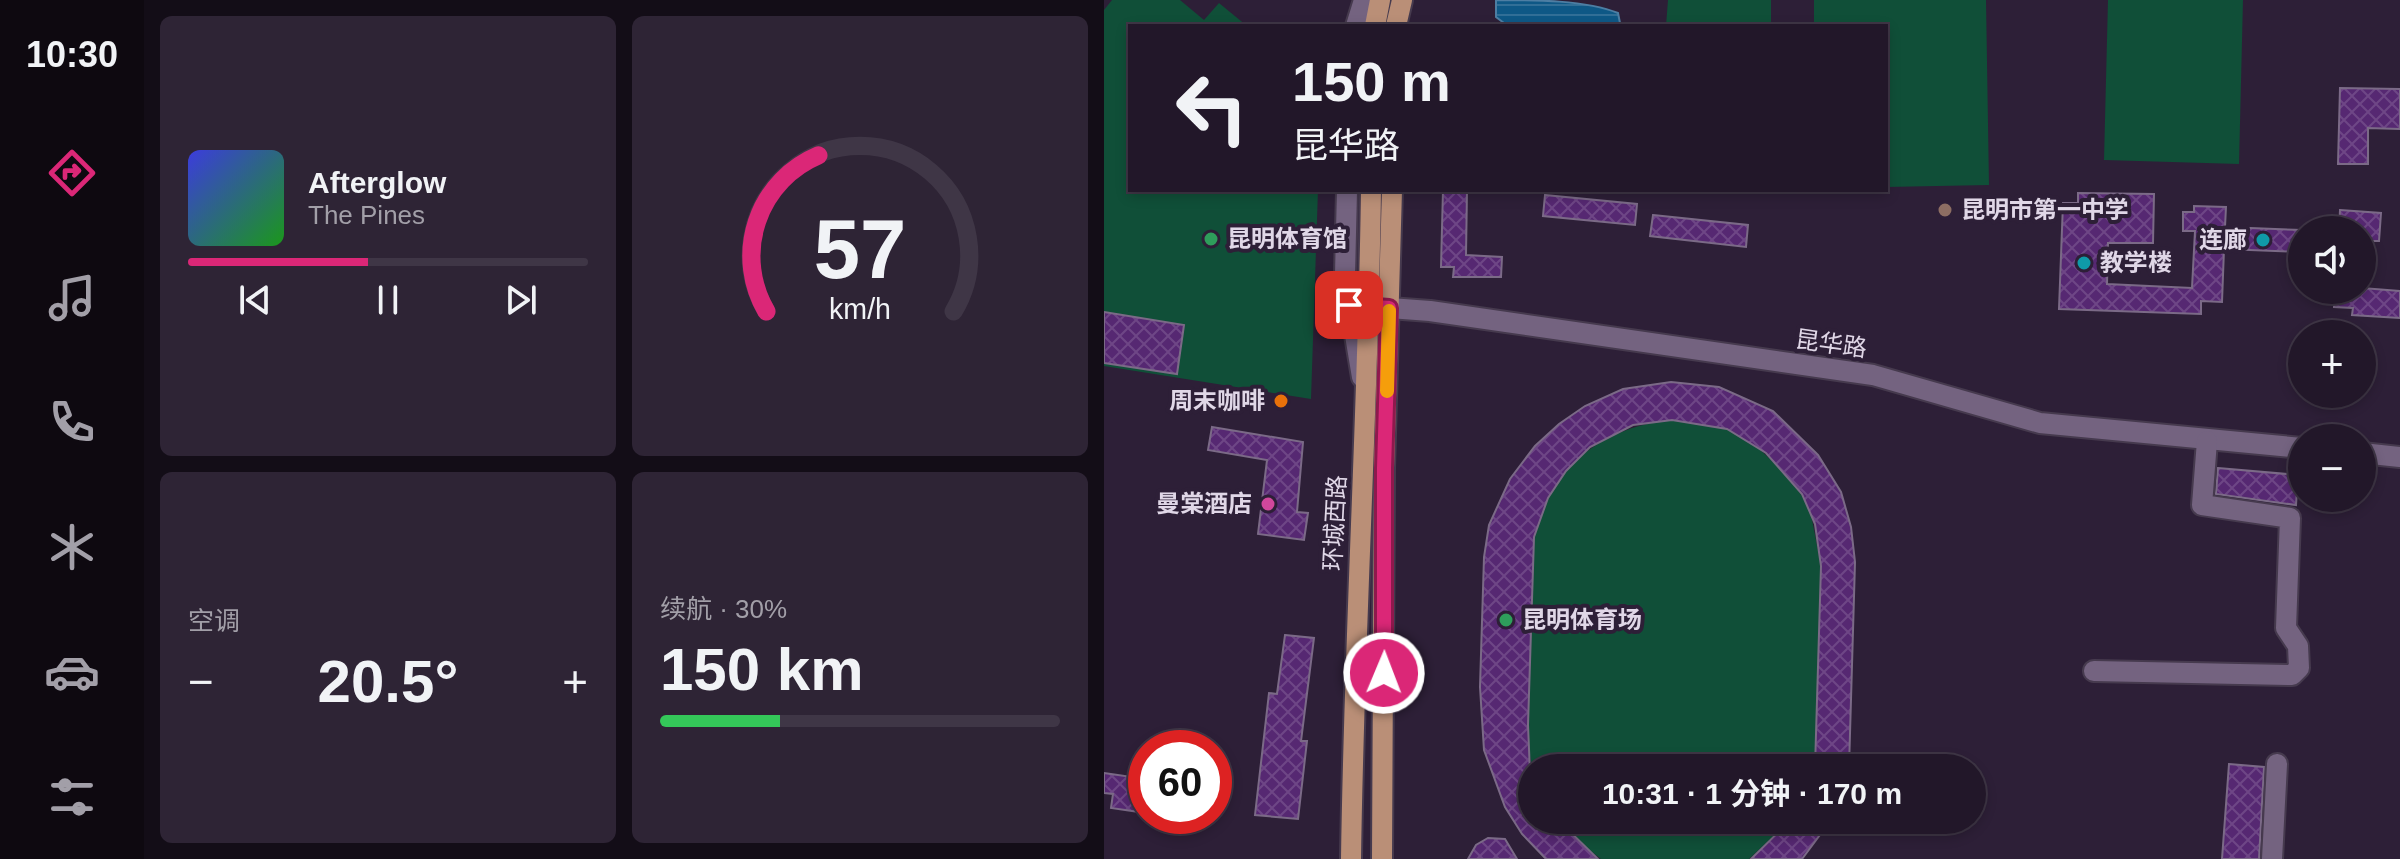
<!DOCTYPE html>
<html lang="zh">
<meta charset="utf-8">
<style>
:root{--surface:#221729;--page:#2e2435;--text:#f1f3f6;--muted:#a29fa8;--line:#3f3646;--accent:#db2777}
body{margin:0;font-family:Helvetica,"Noto Sans SC",sans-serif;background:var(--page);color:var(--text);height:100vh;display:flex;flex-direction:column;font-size:30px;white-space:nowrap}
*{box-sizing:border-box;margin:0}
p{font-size:26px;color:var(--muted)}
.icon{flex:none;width:44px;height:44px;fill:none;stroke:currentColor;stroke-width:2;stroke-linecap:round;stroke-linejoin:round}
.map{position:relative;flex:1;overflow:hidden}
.details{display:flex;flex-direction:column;gap:16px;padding:16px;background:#130d17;width:960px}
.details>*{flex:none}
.hud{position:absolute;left:24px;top:24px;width:760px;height:168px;border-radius:0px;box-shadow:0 4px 12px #0003,0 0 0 2px var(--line);background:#221729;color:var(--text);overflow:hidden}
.controls{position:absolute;left:1184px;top:216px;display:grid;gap:16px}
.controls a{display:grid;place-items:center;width:88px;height:88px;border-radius:50%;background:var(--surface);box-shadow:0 4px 12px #0003,0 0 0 2px var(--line);font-size:40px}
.speed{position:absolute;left:24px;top:730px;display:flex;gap:16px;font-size:40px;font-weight:700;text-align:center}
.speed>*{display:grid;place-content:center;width:104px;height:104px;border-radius:50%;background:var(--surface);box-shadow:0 4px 12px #0003,0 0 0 2px var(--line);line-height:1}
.speed .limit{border:12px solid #d22;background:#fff;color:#111}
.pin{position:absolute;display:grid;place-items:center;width:68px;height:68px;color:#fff;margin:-34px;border-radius:16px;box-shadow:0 4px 12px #0006}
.me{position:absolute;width:88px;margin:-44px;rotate:1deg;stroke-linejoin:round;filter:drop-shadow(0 0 6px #0008)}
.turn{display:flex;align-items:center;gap:28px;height:168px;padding:0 32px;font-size:36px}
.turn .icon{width:104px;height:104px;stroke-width:2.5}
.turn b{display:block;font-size:56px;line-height:68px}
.big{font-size:60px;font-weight:700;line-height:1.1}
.details .tile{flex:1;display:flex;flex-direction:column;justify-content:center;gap:12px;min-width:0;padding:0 28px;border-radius:12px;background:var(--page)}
.details .dial{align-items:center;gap:0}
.dial svg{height:208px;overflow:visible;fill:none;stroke:var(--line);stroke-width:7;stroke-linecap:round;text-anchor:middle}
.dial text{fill:var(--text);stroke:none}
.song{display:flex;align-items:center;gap:24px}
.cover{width:96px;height:96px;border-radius:12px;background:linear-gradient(135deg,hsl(240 70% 55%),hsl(120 70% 35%))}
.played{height:8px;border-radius:4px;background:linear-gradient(90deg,var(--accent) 45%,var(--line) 45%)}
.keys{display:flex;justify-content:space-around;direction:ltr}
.heat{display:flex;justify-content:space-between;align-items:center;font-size:44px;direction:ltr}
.charge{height:12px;border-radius:6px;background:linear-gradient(90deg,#34c759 30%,var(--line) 0)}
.details .tiles{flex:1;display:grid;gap:16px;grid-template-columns:repeat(2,1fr)}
.trip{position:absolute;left:414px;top:754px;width:468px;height:80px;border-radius:40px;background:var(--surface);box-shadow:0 4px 12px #0003,0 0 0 2px var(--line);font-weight:700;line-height:80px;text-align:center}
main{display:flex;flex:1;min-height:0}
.tab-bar{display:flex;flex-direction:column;width:144px;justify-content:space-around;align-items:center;background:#0e0910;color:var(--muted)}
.tab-bar .icon{width:56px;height:56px}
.tab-bar .active{color:var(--accent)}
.tab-bar b{font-size:36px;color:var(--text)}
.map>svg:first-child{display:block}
</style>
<main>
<nav class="tab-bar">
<b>10:30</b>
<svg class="icon active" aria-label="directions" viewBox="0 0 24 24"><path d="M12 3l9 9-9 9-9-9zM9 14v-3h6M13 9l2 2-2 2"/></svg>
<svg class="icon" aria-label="music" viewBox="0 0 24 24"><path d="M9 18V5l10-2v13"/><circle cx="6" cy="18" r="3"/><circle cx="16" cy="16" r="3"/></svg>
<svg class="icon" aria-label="phone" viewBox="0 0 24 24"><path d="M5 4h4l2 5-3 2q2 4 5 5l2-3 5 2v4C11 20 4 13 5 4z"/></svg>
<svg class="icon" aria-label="climate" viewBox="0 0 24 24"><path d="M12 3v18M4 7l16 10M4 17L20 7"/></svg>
<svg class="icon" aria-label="car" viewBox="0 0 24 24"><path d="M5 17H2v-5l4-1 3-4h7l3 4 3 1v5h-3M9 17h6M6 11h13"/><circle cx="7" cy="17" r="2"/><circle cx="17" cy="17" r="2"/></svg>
<svg class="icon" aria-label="filters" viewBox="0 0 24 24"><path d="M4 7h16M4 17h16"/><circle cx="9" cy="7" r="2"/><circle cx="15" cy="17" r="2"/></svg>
</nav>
<section class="details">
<div class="tiles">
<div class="tile">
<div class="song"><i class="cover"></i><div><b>Afterglow</b><p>The Pines</p></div></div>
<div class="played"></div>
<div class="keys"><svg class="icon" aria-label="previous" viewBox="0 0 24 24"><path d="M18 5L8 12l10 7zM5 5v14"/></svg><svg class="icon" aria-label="pause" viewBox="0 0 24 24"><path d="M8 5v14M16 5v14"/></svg><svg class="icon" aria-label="next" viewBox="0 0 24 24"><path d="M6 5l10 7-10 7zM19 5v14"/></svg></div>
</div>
<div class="tile dial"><svg viewBox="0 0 100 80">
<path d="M14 69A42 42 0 1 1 86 69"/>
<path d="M14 69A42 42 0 0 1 34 9" stroke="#db2777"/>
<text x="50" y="56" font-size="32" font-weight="700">57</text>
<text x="50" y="72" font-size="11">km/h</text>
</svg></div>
<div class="tile"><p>空调</p>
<div class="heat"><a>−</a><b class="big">20.5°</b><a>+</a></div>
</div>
<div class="tile"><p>续航 · 30%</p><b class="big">150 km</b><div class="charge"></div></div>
</div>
</section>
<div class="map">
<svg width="1296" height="859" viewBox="0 0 1296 859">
<defs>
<pattern id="water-rules" width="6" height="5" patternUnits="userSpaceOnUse" patternTransform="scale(2)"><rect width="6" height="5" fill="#0e5886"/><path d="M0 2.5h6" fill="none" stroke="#316f97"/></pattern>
<pattern id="building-cross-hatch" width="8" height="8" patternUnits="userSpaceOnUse" patternTransform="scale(2)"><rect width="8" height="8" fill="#562872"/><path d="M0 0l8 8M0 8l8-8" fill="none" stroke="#6e4686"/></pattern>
</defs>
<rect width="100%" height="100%" fill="#2d1f37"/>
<g fill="#104f38">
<path d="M8,0H76L100,20L115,3L143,26H26V190H214L207,399L0,366V10Z"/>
<path d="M564,0H667V26H562Z"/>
<path d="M710,0H882L885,185L782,187V26H710Z"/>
<path d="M1004,0H1139L1135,164L1000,160Z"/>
<path d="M568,420L623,429L649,443L688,480L706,509L717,566L711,768H428C420,729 425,686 426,646C426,610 424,572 430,536C442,468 503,425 568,420Z"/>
<path d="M454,820H687L645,859H497L466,835Z"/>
</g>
<path fill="url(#water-rules)" stroke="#4d7ea3" stroke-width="2" d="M392,0C430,0 482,0 514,13L516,23L510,26H404L392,17Z"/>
<g fill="url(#building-cross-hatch)" stroke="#7b6a87" stroke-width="2">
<path d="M1236,88L1296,89V129L1264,128V164H1234Z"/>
<path d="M339,190H363L362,255L398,257L397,277H349L350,267H337Z"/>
<path d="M974,193L1050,194L1049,243H1004L1003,284L1088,288L1091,231H1079V212H1090V206L1122,207L1121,227L1198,230V252L1120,249L1118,302L1097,301V314L955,309L959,203H974Z"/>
<path d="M441,195L533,204L531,225L439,216Z"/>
<path d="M1236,210L1277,213L1275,241H1258V230H1235Z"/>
<path d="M549,215L644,225L642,247L546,236Z"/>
<path d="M1258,288L1296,291V318L1248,315L1249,308L1230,307L1231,290Z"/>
<path d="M0,312L80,325L73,374L0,363Z"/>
<path d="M567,382L615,387L669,411L714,455L737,492L747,527L751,562L745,768H711L717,566L711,524L698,494L662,453L623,429L568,420L529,425L486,447L462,471L444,498L430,537L424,725L428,820H454L494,859H442L418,834L401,807L380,750L376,687L380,557L385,525L406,479L431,446L455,424L481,406L519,389Z"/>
<path d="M108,427L199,442L193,512L204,513L200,540L154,534L163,460L104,450Z"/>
<path d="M1114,468L1194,475L1192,505L1112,494Z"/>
<path d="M181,635L210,638L197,741H203L194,819L151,815L165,693L173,694Z"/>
<path d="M1125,764L1160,767L1155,859H1118Z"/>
<path d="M0,773L42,779V813L7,808L9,794L0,793Z"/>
<path d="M687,820H727L698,859H647Z"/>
<path d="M384,838L401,839L413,859H364L372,845Z"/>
</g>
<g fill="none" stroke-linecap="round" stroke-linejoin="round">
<g stroke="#463a4e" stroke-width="24">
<g id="minor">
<path d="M252,26L260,0"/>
<path d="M243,190L241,275L258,377"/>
<path d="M245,305L326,311L769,375L936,423L1198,448"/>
<path d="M1258,453L1296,457"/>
<path d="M990,671L1188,675L1195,668L1194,646L1182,628L1186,518L1098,505L1103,441"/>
<path d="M1168,859L1173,764"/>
</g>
</g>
<g stroke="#463a4e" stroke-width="24">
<g id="major">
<path d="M271,26L276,0"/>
<path d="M292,26L298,0"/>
<path d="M247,859C250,636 264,413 267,190"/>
<path d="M278,859L280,468L288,190"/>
</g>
</g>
<use href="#minor" stroke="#746380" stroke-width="20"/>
<use href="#major" stroke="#ba8f77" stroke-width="20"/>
</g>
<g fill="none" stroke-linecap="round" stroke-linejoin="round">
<g stroke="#8e194d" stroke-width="20">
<path id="route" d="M245,305L285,308L280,468V673"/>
</g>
<use href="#route" stroke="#db2777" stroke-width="14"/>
<path stroke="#f59e0b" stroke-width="14" d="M283,391L285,311"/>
</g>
<circle fill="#8d6e63" stroke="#2d1f37" stroke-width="3" cx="841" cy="210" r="8"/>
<g fill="#2e9e5b" stroke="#2d1f37" stroke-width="3">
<circle cx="107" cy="239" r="8"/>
<circle cx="402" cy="620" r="8"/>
</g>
<g fill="#0f9aa8" stroke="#2d1f37" stroke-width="3">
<circle cx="1159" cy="240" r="8"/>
<circle cx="980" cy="263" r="8"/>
</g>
<circle fill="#e8710a" stroke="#2d1f37" stroke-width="3" cx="177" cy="401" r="8"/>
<circle fill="#d1479c" stroke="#2d1f37" stroke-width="3" cx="164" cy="504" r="8"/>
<g text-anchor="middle" stroke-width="8" stroke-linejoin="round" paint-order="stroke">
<g font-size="24" font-weight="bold" fill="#e0d7e7" stroke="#2d1f37" text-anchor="start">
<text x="857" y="218">昆明市第一中学</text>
<text x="123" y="247">昆明体育馆</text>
<text x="1143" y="248" text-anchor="end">连廊</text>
<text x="996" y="271">教学楼</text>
<text x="161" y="409" text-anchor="end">周末咖啡</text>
<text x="148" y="512" text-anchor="end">曼棠酒店</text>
<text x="418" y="628">昆明体育场</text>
</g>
<g font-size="24" fill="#e0d7e7" stroke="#2d1f37">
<text transform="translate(727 344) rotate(8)" y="8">昆华路</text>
<text transform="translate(231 523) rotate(-87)" y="8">环城西路</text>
</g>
</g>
</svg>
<div class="controls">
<a><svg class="icon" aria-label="sound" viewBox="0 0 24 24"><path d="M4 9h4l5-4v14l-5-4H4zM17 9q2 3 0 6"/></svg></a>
<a>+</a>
<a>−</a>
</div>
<div class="speed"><div class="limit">60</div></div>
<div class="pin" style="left:245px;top:305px;background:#d93025"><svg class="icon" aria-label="arrive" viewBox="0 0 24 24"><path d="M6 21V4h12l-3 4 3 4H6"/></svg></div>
<svg class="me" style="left:280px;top:673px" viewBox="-20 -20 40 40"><circle r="17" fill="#db2777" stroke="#fff" stroke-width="3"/><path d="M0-11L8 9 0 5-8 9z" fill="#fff"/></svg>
<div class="trip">10:31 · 1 分钟 · 170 m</div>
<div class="hud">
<div class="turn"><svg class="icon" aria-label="left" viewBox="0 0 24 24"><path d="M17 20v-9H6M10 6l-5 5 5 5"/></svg><div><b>150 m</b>昆华路</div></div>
</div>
</div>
</main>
